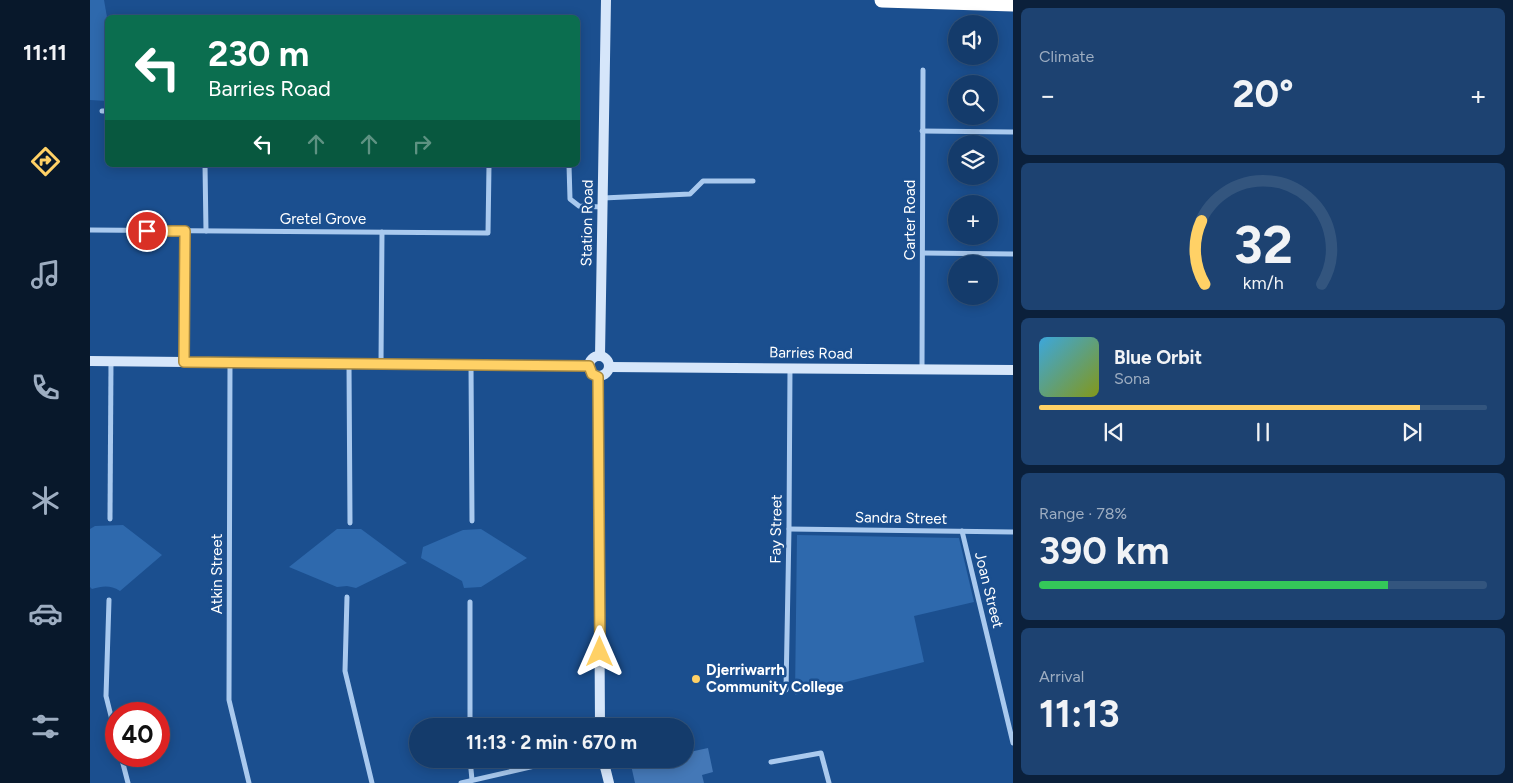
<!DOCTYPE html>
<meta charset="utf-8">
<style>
:root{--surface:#143b6b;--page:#1d4271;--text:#f1f3f6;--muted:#9dadc1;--line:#33557e;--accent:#ffd166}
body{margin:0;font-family:Figtree,sans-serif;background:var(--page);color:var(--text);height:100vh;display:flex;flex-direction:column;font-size:19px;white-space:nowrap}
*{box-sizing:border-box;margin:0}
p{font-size:16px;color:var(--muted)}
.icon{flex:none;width:28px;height:28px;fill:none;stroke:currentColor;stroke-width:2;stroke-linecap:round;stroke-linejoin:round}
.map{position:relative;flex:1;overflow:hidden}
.details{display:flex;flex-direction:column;gap:8px;padding:8px;background:#0b203b;width:500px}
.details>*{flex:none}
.banner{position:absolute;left:15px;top:15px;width:475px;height:152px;border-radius:8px;box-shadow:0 2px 12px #0003,0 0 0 1px var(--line);background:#0b6e4f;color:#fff;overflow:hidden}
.fabs{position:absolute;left:858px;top:15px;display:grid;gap:10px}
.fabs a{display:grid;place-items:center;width:50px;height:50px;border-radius:50%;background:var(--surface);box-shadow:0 2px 12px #0003,0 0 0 1px var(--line);font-size:25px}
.speed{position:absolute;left:15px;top:702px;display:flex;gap:10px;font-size:25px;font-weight:700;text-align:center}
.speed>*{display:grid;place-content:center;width:65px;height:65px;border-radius:50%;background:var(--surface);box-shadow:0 2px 12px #0003,0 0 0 1px var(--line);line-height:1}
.speed .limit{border:8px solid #d22;background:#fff;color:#111}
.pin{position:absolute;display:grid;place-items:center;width:42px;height:42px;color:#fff;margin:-21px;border:2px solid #fff;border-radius:50%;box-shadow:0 1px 5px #0007}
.me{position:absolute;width:55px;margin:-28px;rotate:0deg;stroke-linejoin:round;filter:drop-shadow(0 0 4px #0008)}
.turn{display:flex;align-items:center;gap:18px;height:105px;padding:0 20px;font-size:22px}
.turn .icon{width:65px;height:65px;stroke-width:2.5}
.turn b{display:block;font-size:35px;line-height:42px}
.lanes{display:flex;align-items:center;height:48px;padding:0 20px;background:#0003;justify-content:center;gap:25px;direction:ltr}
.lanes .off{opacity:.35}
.big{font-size:38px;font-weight:700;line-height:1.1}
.details .card{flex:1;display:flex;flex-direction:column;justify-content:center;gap:8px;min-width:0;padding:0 18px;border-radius:8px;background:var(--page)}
.details .dial{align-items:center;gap:0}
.dial svg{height:130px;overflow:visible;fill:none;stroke:var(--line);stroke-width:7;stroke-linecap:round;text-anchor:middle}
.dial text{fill:var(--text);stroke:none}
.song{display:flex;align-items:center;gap:15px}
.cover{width:60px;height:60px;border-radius:8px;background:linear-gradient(135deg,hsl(200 70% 55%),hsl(70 70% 35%))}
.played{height:5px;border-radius:2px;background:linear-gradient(90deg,var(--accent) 85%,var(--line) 85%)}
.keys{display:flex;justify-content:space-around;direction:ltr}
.heat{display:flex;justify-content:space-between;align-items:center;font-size:28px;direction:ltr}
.charge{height:8px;border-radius:4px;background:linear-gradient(90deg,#34c759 78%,var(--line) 0)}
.trip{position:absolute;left:319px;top:718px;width:285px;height:50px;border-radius:25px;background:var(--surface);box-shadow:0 2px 12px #0003,0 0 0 1px var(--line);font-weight:700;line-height:50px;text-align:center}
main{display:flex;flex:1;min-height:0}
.tabs{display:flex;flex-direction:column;width:90px;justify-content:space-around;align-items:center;background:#08182b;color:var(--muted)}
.tabs .icon{width:35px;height:35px}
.tabs .on{color:var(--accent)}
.tabs b{font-size:22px;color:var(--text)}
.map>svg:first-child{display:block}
</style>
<main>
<nav class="tabs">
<b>11:11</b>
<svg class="icon on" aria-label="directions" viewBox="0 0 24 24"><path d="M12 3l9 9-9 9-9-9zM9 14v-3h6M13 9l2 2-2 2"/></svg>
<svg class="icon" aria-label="music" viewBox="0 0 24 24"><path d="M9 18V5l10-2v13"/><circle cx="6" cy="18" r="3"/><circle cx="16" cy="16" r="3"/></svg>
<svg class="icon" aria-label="phone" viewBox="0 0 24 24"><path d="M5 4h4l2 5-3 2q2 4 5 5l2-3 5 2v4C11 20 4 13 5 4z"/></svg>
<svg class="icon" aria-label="climate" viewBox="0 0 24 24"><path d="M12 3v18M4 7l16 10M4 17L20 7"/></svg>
<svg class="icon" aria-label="car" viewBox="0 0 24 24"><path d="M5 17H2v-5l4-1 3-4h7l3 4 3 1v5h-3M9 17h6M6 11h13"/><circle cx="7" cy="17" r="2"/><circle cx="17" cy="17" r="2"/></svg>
<svg class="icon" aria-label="filters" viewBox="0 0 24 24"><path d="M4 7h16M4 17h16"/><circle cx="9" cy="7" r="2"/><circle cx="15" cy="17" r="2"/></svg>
</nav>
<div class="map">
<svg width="923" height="783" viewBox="0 0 923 783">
<rect width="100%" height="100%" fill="#1b4f8f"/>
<g fill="#2e69ad">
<path d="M0,0H14L18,23L17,101L0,100Z"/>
<path d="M33,525L72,555L30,591C20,585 13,586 2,589L0,587V529L5,526Z"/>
<path d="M247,529H271L317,563L266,588L257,586L247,587L199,567Z"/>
<path d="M391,529L437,558L391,587L374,588L372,581L331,558L333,547L373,530Z"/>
<path d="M707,535L869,538L884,602L824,616L834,662L705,695Z"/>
</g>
<path fill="#4478b7" d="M618,748L623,772L612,775L614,783H545L541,765L570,759H595V753Z"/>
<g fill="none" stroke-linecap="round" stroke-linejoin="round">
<g stroke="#a9c9ee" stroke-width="5">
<path d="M12,111H18"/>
<path d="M832,131L923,132"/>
<path d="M115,165L116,231"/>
<path d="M479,165L480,199L489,206L512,207"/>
<path d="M513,198L600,194L613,181H663"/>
<path d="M0,230L398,233L399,165"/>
<path d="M833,253L923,254"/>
<path d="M94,362L95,231"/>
<path d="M140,363L139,700L159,783"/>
<path d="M259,364L260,523"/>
<path d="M291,364L292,232"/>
<path d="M381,365L382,521"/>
<path d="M832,370L833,70"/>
<path d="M20,519L21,362"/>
<path d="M699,529L923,532"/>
<path d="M872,531L923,743"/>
<path d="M257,597L255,671L282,783"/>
<path d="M19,600L16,696L26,736"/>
<path d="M696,690L699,529L700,368"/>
<path d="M380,726V602"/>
<path d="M31,756L38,783"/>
<path d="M380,759L382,780"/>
<path d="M681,762L731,753L739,783"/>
<path d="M371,783L475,759"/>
</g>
<g stroke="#d6e6fa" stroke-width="10">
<circle cx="509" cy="366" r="10"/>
<path d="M510,356L516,0"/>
<path d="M0,361L499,366"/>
<path d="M520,367L923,370"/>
<path d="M508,377L510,726"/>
<path d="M513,759L519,783"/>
</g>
<path stroke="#fff" stroke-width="15" d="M792,0L923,4"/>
</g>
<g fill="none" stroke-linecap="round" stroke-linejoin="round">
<g stroke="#a68842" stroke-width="12">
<path id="route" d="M57,231H95L94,362L499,366L502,374L508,377L510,652"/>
</g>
<use href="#route" stroke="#ffd166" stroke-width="9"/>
</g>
<circle fill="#ffd166" stroke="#1b4f8f" stroke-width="2" cx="606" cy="679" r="5"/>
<g text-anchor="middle" stroke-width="5" stroke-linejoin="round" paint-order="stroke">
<g font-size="15" fill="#fff" stroke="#1b4f8f">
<text x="233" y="224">Gretel Grove</text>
<text transform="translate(820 220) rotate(-90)" y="5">Carter Road</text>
<text transform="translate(497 223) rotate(-89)" y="5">Station Road</text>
<text transform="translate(721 353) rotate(1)" y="5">Barries Road</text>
<text transform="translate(811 518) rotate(1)" y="5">Sandra Street</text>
<text transform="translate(686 529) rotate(-89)" y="5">Fay Street</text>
<text transform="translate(127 574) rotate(-90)" y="5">Atkin Street</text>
<text transform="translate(899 590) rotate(76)" y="5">Joan Street</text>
</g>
<g font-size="15" font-weight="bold" fill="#fff" stroke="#1b4f8f" text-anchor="start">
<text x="616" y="675">Djerriwarrh<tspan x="616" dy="17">Community College</tspan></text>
</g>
</g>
</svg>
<div class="fabs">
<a><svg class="icon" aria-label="sound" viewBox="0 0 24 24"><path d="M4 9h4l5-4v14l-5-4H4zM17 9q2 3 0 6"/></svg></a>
<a><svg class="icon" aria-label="search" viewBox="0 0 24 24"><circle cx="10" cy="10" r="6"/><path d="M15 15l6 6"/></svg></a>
<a><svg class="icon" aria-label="layers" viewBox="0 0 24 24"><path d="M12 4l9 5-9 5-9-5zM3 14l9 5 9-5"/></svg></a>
<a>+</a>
<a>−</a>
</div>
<div class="speed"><div class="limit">40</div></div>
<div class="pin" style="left:57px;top:231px;background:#d93025"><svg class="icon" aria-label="arrive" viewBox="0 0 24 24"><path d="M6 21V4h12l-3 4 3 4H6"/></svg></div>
<svg class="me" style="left:510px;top:652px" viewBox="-20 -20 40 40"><path d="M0-17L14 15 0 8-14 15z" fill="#ffd166" stroke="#fff" stroke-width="4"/></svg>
<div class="trip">11:13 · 2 min · 670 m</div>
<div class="banner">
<div class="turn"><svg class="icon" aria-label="left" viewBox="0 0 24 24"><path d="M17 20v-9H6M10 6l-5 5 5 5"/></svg><div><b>230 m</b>Barries Road</div></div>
<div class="lanes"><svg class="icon" aria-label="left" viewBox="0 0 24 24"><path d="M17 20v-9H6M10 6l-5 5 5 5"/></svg><svg class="icon off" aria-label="ahead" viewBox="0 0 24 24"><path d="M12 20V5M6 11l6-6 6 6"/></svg><svg class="icon off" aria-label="ahead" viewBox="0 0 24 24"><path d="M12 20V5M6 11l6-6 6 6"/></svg><svg class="icon off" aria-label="right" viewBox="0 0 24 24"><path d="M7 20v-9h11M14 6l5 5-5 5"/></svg></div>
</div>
</div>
<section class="details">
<div class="card"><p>Climate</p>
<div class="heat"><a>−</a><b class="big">20°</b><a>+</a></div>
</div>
<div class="card dial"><svg viewBox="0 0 100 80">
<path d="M14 69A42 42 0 1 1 86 69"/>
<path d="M14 69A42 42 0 0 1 12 30" stroke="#ffd166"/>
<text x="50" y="56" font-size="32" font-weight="700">32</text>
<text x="50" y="72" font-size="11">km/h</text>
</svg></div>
<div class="card">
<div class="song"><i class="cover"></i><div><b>Blue Orbit</b><p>Sona</p></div></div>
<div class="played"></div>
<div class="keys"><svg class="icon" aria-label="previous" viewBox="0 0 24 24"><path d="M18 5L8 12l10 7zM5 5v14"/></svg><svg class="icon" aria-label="pause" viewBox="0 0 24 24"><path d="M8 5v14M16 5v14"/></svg><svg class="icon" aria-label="next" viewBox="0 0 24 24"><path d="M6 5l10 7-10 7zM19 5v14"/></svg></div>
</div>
<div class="card"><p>Range · 78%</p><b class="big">390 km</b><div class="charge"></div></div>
<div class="card"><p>Arrival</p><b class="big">11:13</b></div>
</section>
</main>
